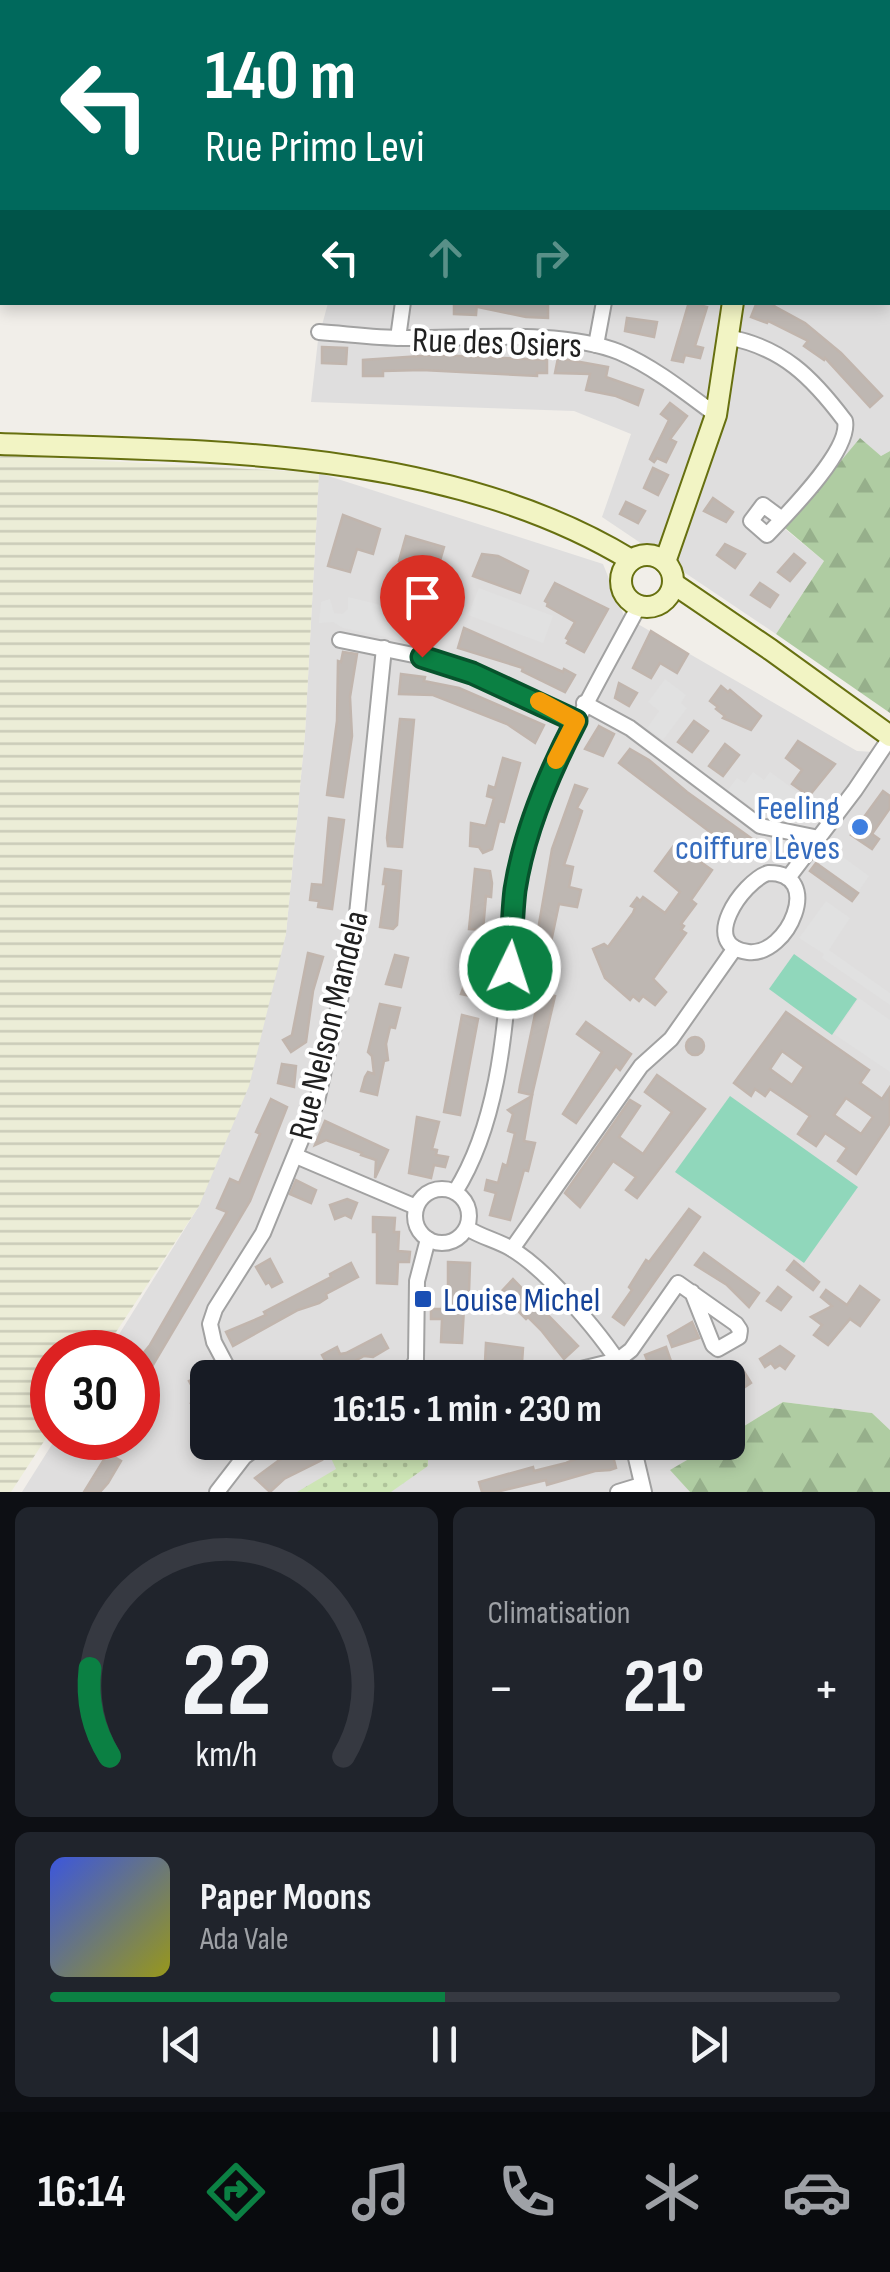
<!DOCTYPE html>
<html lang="fr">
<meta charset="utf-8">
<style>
:root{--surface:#171b24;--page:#20242c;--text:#f1f3f6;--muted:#9ea1a6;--line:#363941;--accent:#0b8043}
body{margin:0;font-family:"Sofia Sans Condensed",sans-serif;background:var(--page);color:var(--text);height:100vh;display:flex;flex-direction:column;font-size:38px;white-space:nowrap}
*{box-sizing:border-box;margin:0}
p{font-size:32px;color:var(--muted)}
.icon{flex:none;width:55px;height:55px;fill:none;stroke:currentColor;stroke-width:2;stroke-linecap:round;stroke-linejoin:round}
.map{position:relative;height:1492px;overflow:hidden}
.panel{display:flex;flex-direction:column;gap:15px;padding:15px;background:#0d0f14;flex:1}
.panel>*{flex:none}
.top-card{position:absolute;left:0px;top:0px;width:890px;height:305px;box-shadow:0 5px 15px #0003;background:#00695c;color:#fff;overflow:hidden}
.speed{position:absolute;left:30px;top:1330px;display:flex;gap:20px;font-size:50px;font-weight:700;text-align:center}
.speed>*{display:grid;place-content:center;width:130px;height:130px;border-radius:50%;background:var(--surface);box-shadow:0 5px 15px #0003;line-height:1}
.speed .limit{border:15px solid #d22;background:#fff;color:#111}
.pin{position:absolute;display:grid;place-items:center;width:85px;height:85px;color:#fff;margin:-102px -42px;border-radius:50% 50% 50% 0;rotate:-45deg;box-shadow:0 0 10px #0007}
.pin .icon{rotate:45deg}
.me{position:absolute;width:110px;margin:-55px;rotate:4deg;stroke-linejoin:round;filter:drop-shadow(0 0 8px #0008)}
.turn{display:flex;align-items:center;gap:35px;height:210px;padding:0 40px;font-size:45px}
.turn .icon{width:130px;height:130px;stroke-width:2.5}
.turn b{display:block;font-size:70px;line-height:85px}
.lanes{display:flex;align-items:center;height:95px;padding:0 40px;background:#0003;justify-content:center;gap:50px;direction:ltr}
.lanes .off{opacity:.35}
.big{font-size:75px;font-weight:700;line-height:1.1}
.panel .card{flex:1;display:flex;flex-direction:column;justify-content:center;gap:15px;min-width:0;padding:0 35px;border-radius:15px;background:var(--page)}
.panel .dial{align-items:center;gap:0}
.dial svg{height:260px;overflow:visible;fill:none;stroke:var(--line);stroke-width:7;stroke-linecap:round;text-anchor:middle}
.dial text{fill:var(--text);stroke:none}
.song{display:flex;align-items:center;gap:30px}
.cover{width:120px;height:120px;border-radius:15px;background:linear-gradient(135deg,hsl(230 70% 55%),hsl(60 70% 35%))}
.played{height:10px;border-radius:5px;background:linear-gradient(90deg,var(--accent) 50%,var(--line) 50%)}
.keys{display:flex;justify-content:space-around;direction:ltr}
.heat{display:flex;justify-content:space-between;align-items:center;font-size:55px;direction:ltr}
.panel .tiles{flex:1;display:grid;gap:15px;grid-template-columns:1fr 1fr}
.card:last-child{grid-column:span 2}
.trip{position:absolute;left:190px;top:1360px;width:555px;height:100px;border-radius:15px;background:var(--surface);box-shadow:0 5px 15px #0003;font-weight:700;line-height:100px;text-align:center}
.menu{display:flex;height:160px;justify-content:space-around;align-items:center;background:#090b0e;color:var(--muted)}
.menu .icon{width:70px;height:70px}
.menu .current{color:var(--accent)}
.menu b{font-size:45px;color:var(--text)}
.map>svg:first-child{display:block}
</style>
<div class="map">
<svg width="890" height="1492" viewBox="0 0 890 1492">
<defs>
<pattern id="farmland-rules" width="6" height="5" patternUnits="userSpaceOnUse" patternTransform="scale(2.5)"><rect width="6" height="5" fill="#ecedd7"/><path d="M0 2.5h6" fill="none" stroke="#cacbb8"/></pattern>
<pattern id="grass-dots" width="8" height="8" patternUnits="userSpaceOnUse" patternTransform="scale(2.5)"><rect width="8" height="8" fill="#cde5b5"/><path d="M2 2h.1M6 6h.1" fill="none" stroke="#b0c49b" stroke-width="1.8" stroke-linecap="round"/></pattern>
<pattern id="forest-firs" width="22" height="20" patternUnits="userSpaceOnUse" patternTransform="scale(2.5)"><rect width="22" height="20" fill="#afcca2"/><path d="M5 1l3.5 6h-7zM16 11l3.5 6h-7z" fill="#96af8b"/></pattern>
</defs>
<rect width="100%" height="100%" fill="#f1eee9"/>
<g fill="#dfdede">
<path d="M403,0H890V451L881,456L860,439L785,529L824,561L776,634L602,517L631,434L574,411L311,402L318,340L328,303L888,302V2H403Z"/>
<path d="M319,473L603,564L624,616L857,751L890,753V1430L872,1413L783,1402L728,1436V1378H208V1442L716,1443L671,1470L690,1492H22L56,1438H138V1352H108L199,1206L286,934L305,734Z"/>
</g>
<g fill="url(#farmland-rules)">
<path d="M0,0H86L2,2L0,125Z"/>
<path d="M0,455L319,473L305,734L286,934L249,1086L199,1206L103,1352H52V1429L11,1492H0Z"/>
</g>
<path fill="url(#grass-dots)" d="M324,1443H428V1466L391,1492H297L336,1469Z"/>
<g fill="url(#forest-firs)">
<path d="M860,438L881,456L890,451V713L776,634L824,561L785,528Z"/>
<path d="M783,1402L872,1413L890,1430V1492H690L670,1470L716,1443L728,1442V1436Z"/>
</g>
<g fill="#90d7bb">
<path d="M794,954L857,999L832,1035L769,989Z"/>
<path d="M730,1096L858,1187L804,1263L675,1172Z"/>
</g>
<g fill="#e1e1e1">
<path d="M479,588L553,616L543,643L468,615Z"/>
<path d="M348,597L442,620L438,640L422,636L419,644L343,628L333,622L319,623L321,602L330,599L334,613L342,614L348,609Z"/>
<path d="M665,679L686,695L681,703L687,708L663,740L647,728L659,711L648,702Z"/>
<path d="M753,772L764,780L770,772L804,797L798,805L806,811L799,820L788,812L782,820L758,802L753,808L728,790L737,778L745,783Z"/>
<path d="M828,846L869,876L852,901L811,871Z"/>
<path d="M826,901L850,918L829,950L890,993V1005L822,958L824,954L799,938Z"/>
<path d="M859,998L890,1020V1072L834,1034Z"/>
</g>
<g fill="#beb7b2" stroke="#c1b5ad" stroke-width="2.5" fill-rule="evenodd">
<path d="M454,302H477L476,315L454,314Z"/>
<path d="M479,302L548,303V318L526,317L478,307Z"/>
<path d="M689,302L707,307L695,346L703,348L700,358L685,355L683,362L672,360Z"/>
<path d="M757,302H775L774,306L805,323L841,353L882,396L870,407L825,358L824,360L804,346L808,341L768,321L767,323L751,317Z"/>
<path d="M627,318L657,322L654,337L625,331Z"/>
<path d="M322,347L347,348L346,364L322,363Z"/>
<path d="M436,355L547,360V373H537V376L422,370L383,371V376H363V360Z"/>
<path d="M558,358L608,367L606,377L643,390L638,405L616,396L586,390L590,374L555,373Z"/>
<path d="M670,403L687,416L670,439L676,442L666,462L657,458L654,462L650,459L669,420L661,414Z"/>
<path d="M653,468L668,475L658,495L644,488Z"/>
<path d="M713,498L733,512L726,522L704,511Z"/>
<path d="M626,502L645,511L638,523L620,514Z"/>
<path d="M343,515L380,529L373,554L357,549L350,572L328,566Z"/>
<path d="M406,536L444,547L429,598L407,592L414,566L399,561Z"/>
<path d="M725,544L745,554L735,568L717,555Z"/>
<path d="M482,554L498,556L528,571L520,593L473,576Z"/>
<path d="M794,554L805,563L790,581L778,572Z"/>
<path d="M555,583L608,609L584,652L567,643L569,640L566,638L575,622L547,606L548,603L545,601Z"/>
<path d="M760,583L778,595L770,607L751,595Z"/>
<path d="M464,628L563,672L564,669L575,675L565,692L522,671L523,668L458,648Z"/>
<path d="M651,631L688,654L677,673L660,663L651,678L633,668Z"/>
<path d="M343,652L357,654L350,697L352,736L343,797L327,795L337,721L338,661L341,662Z"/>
<path d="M401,674L425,677L424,681L459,688L544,725L535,743L507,724L433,695L399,694Z"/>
<path d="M619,683L637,693L629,706L615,698Z"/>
<path d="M721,686L728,692L730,690L761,716L751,730L723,718L725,716L716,709L718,707L710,701Z"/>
<path d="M400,719L414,720L402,847L388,846L387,838Z"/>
<path d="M694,721L708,731L692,752L678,742Z"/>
<path d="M599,726L614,734L603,756L585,749Z"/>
<path d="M798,741L835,764L809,796L792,784L802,770L786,758Z"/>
<path d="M725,744L739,755L723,776L709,766Z"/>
<path d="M630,749L649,760L687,792L751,838L749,841L753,843L743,857L619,763Z"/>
<path d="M503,758L520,763L504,822L499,821L492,849L483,853L479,847L470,846L471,823L486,826L494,798L487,796L489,786L495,788Z"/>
<path d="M575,785L587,789L577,808L582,811L564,865L573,867L569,887L581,890L577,907L559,904L551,942L522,935V929L538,930L552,849Z"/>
<path d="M883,791L890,796V808L872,834L879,839L872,849L851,835Z"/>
<path d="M329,818L344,820L332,909L318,907L319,901L310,900L312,884L323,885Z"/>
<path d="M675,844L712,870L691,900L696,904L681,924L684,926L681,930L686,933L653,979L666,992L655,1005L643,996L639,1001L633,996L630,1000L605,978L593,949L604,944L608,947L633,913L635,908L631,906L637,898L640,901L643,897L665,913L680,892L655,871Z"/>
<path d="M816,863L858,893L852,901L810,871Z"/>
<path d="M385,869L401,871L397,925L393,929L380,927L386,884H383Z"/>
<path d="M475,869L490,871L492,883L491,897L486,896L483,930L469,929Z"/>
<path d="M308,953L323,957L313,991L306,1042L291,1052L283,1040L292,1035Z"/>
<path d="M395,955L408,958L401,987L386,984Z"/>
<path d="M469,972L486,976L480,998L461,994Z"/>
<path d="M543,992L555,996L532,1095L519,1092L520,1086L538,1000L541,1001Z"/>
<path d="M380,1004L400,1008L395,1028L390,1027L386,1044L388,1060L384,1061L377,1095L361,1091L365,1077L368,1072L374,1074L372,1056L368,1052Z"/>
<path d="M786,1012L869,1070L860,1083L867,1088L882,1099L890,1087V1123L856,1174L838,1161L847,1148L825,1133L816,1146L798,1134L810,1116L770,1089L765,1096L755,1089L751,1096L734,1083ZM782,1051L804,1067L792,1085L770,1069ZM846,1098L873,1117L861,1134L834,1115Z"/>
<path d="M462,1015L478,1019L460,1115L444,1112Z"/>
<path d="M586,1022L631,1054L620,1070L616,1066L576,1123L563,1114L602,1052L577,1034Z"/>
<circle cx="695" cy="1046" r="9"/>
<path d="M282,1064L296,1066L294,1087L278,1083Z"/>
<path d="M657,1075L705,1109L637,1198L626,1190L636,1177L613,1161L580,1207L565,1193L630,1100L640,1106L619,1137L643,1154L672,1112L645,1092Z"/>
<path d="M532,1096L524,1141L535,1143L528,1171L524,1170L510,1220L490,1215L496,1193L485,1190L487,1180L498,1183L503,1164L507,1166L515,1133L508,1131L513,1114L508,1110Z"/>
<path d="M271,1099L287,1107L250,1201L147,1375L138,1370V1354L141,1356L150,1345L227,1212L217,1208L230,1179L239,1183L260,1134L256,1132Z"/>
<path d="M417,1117L439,1122L432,1149L437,1150L436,1155L448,1157L445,1167L434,1165L431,1178L409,1173Z"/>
<path d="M325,1121L388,1150L375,1178L376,1160L361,1155L362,1153L326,1140L315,1145Z"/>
<path d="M296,1180L316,1190L311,1203L290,1194Z"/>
<path d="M347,1199L357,1203L351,1218L345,1215L335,1219L330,1205Z"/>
<path d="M689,1209L700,1217L624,1325L613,1317L632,1290L629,1287L646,1260L649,1262Z"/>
<path d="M373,1217L395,1218L394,1232H399L398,1251L410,1252L409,1262H398L397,1284L377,1283V1232H373Z"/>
<path d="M704,1253L759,1293L749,1307L727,1285L695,1265Z"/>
<path d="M270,1259L282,1282L272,1287L269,1282L266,1284L256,1267Z"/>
<path d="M794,1261L819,1282L813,1290L787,1270Z"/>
<path d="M448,1262L470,1263L469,1292L465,1291L462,1343L441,1342L442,1319H431V1309H442L443,1290H448Z"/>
<path d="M351,1263L358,1277L326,1294L327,1298L319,1303L298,1310L233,1346L226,1332L266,1315L264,1312L331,1277L330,1274Z"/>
<path d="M513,1279L578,1346L564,1359L541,1330L528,1317L526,1319L500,1293Z"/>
<path d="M860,1286L879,1300L860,1326L850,1319L828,1345L814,1335L822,1325L811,1317L832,1306L821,1297L826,1290L847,1305Z"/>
<path d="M778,1287L791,1297L781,1310L767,1301Z"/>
<path d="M692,1322L699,1338L672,1347L668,1336Z"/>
<path d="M381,1335L388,1348L373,1357L364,1356L346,1366L349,1372L339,1378H301L327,1364L322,1355L337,1347L340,1354L346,1353Z"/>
<path d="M486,1343L523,1348L522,1363L485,1362Z"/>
<path d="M780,1346L794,1356L785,1369L780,1365L775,1368L771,1363L765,1367L760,1359Z"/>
<path d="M666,1347L673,1367L653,1375L645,1355Z"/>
<path d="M743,1370L751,1383L733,1395L728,1379Z"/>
<path d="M201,1375L205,1381L208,1379L206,1408L191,1403L195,1392L189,1381Z"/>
<path d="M308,1444L310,1447L314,1445L322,1460L284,1479L270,1492L255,1478L278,1461Z"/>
<path d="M612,1452L616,1468L610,1470L595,1471L547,1485L546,1480L496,1492H482L479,1482L533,1467L534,1471L566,1463L590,1453L591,1457Z"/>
<path d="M108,1453L121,1461L108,1483L100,1492H84Z"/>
</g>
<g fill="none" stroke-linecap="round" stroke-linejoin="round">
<g stroke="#a2a2a2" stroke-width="18">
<g id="street">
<path d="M670,0V2"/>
<path d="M487,2L488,0"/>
<path d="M888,254L890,256"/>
<path d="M319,332C347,334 375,338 404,338C465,339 563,329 619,352C654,367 685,392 716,415"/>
<path d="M727,337C782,347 812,377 845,421C851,450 788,513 767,535L751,521L763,505L782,519"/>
<path d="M398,338L403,302"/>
<path d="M596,345L604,302"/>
<path d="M340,640L438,660L538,701L576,721"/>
<path d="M584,703L630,728L760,826L819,838"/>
<path d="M768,873C825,872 788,957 748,952C698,946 742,882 768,873Z"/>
<path d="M788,878L855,790L890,738"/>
<path d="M296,1156L416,1207"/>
<circle cx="442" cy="1216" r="27"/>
<path d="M455,1192C496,1127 505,1038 510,962C512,937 511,911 516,886C537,783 587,703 635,613V604"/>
<path d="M467,1228C481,1237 496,1240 510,1248C547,1269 607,1340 628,1378"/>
<path d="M512,1249L641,1066L671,1039L735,948"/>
<path d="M412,1369L416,1360L417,1281L428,1239"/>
<path d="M412,1369L427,1378"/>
<path d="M233,1378L214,1342L210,1324L215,1309L263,1233L317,1101L355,934L384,648"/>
<path d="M396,1378L412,1369"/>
<path d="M544,1378L618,1360L631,1350L678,1283L736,1324L740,1330L739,1337L718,1349L713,1345L692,1292"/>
<path d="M637,1442L636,1458L644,1492"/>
<path d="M217,1492L244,1457L264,1442"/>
<path d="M618,1492L641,1485"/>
</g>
</g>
<g stroke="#677010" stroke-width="24">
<g id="secondary">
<path d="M887,2L889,0"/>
<path d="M0,444C209,451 447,448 631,560"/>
<circle cx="647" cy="581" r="26"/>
<path d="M665,562L716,415L733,302"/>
<path d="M674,584L771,650L890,736"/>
</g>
</g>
<g stroke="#8f640f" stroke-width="26">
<g id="primary">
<path d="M114,2L115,0"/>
<path d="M141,2L142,0"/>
<path d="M0,163L2,159"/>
<path d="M0,199L2,196"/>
</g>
</g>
<use href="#street" stroke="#fff" stroke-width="14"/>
<use href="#secondary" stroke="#f2f4c4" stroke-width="20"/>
<use href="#primary" stroke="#f3d4ab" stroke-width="22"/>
</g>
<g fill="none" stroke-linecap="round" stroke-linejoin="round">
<g stroke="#07532c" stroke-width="25">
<path id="route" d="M422,657L472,673L576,721C549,773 524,831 515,890C512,915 512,942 510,968"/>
</g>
<use href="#route" stroke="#0b8043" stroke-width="18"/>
<path stroke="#f59e0b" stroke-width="18" d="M539,701L576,721L556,760"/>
</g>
<circle fill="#3f7fe0" stroke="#fff" stroke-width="4" cx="860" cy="827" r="10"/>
<rect fill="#1a4fb4" stroke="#fff" stroke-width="4" x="413" y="1289" width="20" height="20" rx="5"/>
<g text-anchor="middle" stroke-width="8" stroke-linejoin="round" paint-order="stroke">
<g font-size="35" fill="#212121" stroke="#fff">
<text transform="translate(497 342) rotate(2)" y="12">Rue des Osiers</text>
<text transform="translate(328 1025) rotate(-76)" y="12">Rue Nelson Mandela</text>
</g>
<g font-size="35" fill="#366cbe" stroke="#fff" text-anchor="end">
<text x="840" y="819">Feeling<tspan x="840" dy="40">coiffure Lèves</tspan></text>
</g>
<g font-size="35" fill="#164399" stroke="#fff" text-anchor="start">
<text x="443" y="1311">Louise Michel</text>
</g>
</g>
</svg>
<div class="speed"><div class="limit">30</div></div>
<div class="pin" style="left:422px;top:657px;background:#d93025"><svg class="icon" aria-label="arrive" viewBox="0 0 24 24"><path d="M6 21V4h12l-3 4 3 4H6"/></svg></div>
<svg class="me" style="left:510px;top:968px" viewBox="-20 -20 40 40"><circle r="17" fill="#0b8043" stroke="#fff" stroke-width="3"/><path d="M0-11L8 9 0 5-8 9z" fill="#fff"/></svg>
<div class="trip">16:15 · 1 min · 230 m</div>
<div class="top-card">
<div class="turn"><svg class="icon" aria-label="left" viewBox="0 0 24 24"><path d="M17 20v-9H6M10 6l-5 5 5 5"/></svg><div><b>140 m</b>Rue Primo Levi</div></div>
<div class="lanes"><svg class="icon" aria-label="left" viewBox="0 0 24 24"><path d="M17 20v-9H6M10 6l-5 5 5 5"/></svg><svg class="icon off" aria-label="ahead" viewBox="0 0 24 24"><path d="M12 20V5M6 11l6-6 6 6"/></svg><svg class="icon off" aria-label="right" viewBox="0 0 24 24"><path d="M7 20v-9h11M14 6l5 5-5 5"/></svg></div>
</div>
</div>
<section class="panel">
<div class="tiles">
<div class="card dial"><svg viewBox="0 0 100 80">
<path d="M14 69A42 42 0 1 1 86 69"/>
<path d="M14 69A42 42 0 0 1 8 42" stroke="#0b8043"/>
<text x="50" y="56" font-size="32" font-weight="700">22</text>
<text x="50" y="72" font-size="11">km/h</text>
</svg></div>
<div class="card"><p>Climatisation</p>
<div class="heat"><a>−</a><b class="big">21°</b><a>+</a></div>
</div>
<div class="card">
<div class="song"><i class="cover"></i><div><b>Paper Moons</b><p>Ada Vale</p></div></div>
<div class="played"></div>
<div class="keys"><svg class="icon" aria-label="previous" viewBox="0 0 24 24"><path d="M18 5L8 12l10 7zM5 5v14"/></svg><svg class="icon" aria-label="pause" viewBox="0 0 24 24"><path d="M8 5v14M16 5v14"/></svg><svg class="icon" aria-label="next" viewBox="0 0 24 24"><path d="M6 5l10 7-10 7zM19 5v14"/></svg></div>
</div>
</div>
</section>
<nav class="menu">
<b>16:14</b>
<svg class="icon current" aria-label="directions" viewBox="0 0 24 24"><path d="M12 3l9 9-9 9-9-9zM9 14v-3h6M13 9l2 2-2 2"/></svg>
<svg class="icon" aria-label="music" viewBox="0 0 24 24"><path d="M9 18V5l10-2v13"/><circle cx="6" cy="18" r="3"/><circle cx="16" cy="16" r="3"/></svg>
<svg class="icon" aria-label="phone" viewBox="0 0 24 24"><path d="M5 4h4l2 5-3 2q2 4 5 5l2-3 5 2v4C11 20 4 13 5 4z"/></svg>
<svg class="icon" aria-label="climate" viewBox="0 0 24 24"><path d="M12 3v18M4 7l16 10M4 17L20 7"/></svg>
<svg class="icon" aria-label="car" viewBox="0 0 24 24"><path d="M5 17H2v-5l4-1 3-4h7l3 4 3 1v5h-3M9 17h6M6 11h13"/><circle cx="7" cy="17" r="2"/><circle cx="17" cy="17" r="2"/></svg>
</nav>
